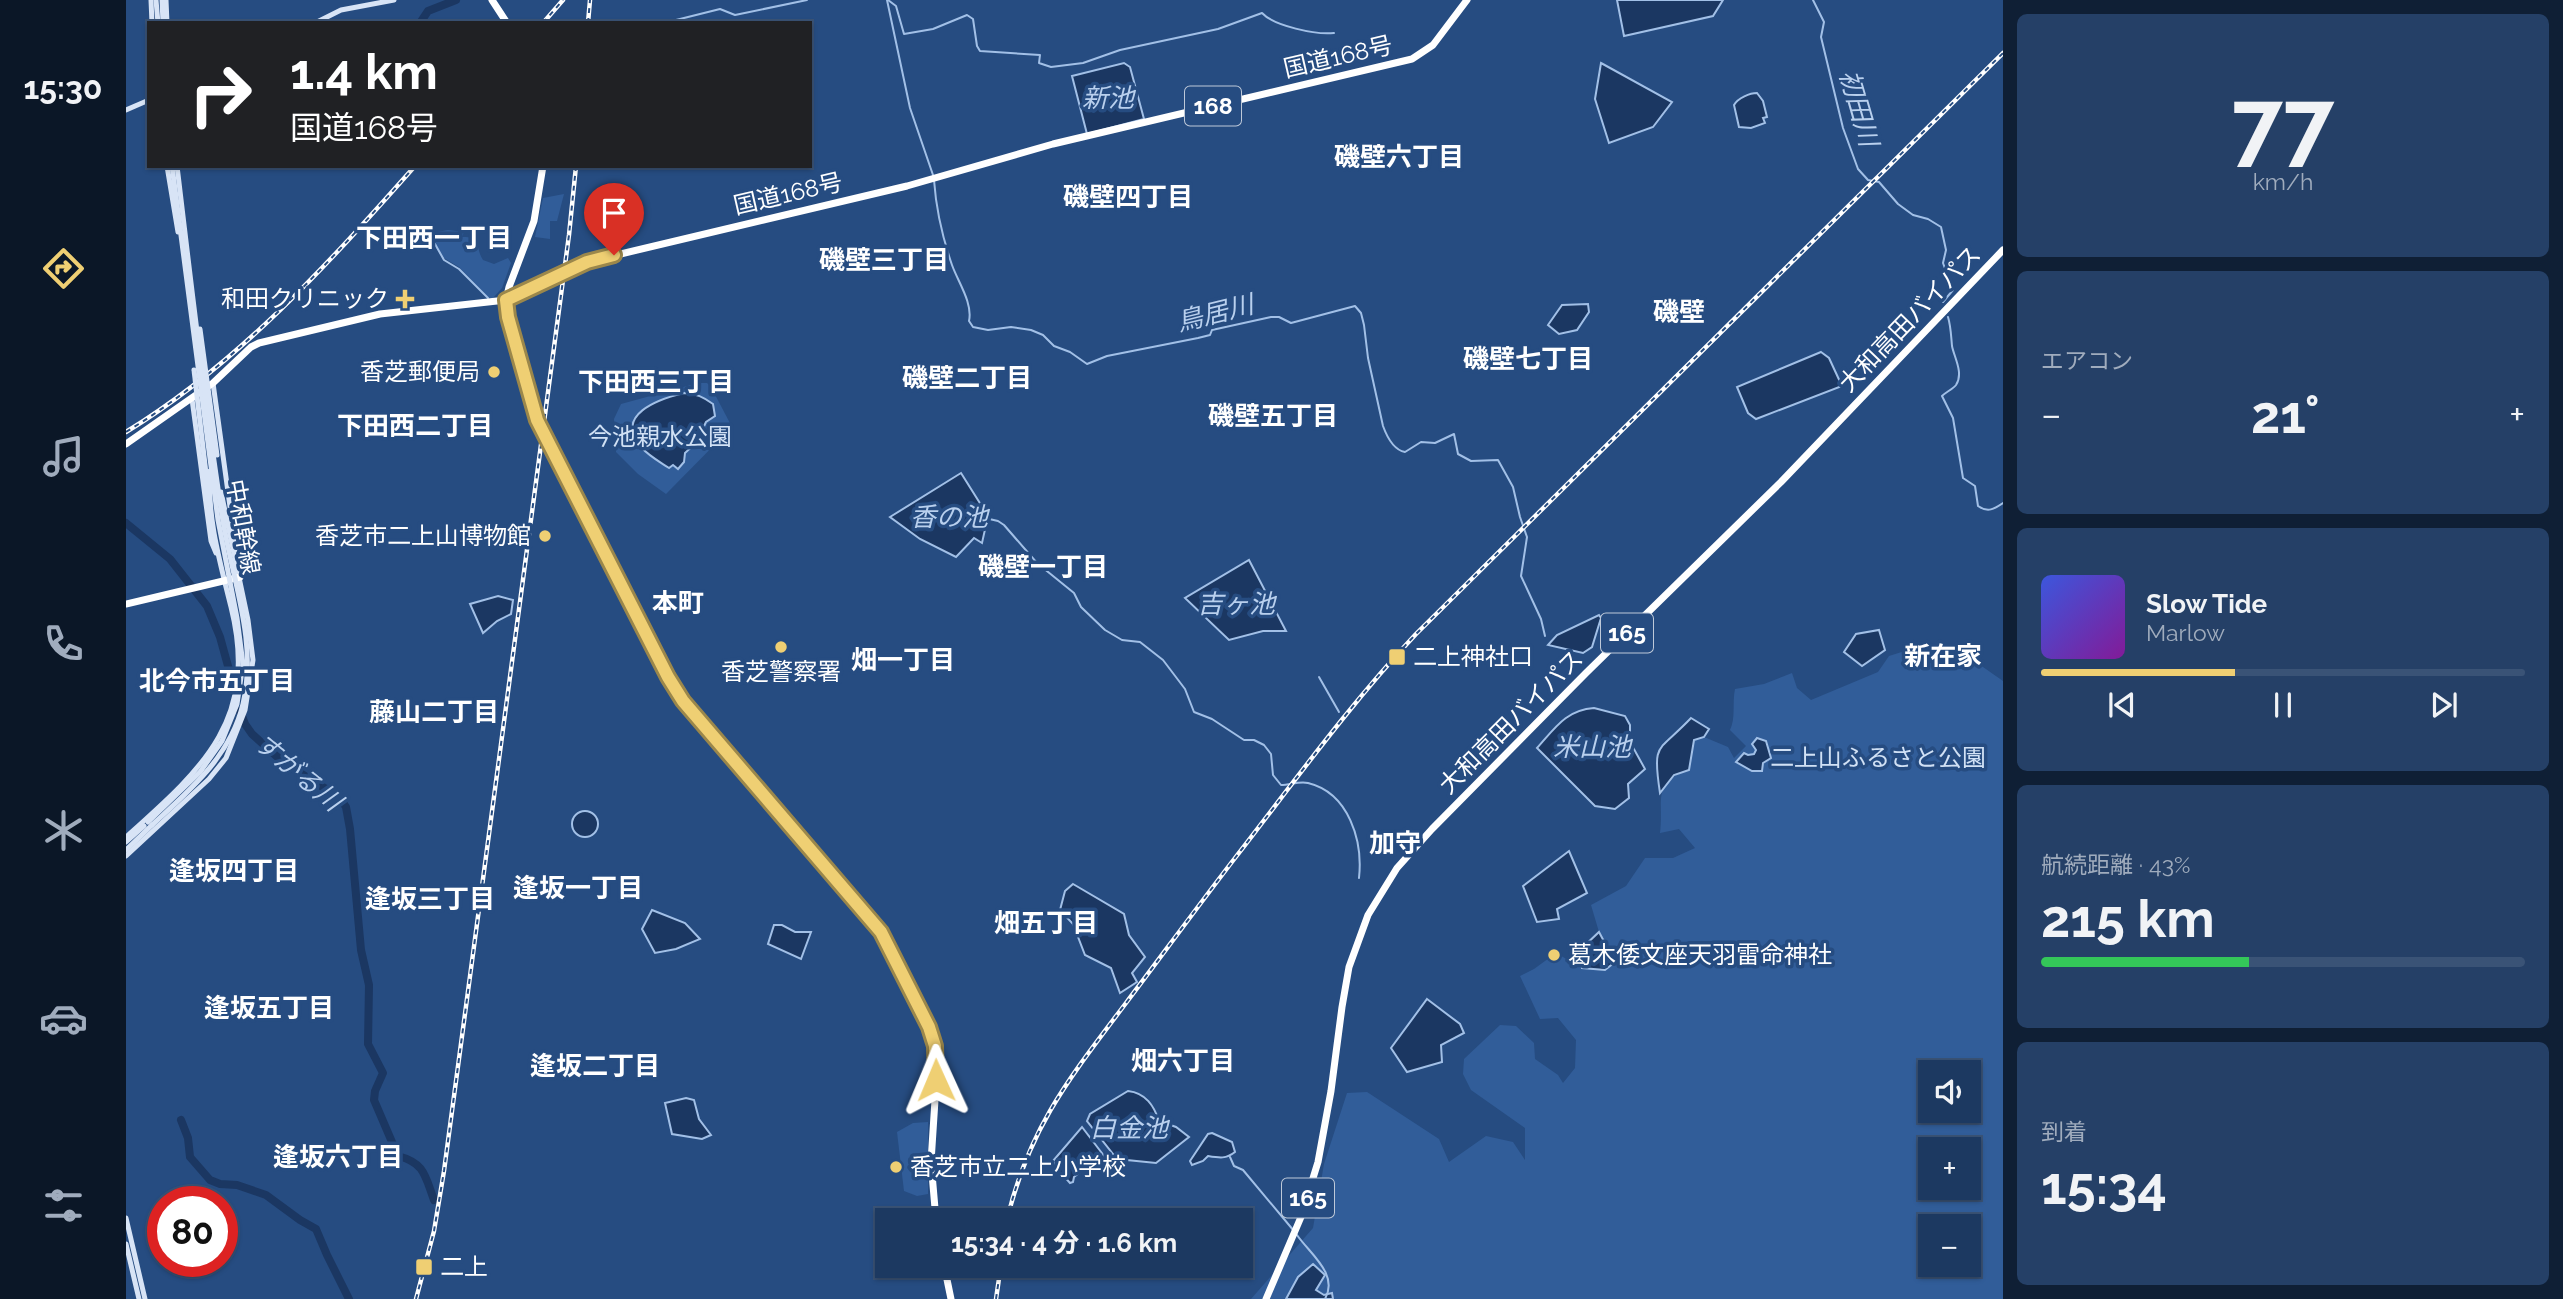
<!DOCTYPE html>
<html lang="ja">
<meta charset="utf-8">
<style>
:root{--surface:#1c3961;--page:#254067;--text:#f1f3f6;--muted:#a0acbd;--line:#3a5376;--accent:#efcf73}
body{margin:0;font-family:Raleway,"Noto Sans JP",sans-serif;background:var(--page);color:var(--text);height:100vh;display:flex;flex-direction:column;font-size:26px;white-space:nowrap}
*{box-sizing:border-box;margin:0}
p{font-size:23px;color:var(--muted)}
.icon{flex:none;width:38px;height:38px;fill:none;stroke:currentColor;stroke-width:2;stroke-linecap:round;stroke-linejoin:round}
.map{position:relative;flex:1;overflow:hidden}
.details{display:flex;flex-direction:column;gap:14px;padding:14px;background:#0f1f35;width:560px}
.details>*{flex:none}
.guide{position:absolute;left:21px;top:21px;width:665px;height:147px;border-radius:0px;box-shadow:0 2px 5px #0004,0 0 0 2px var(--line);background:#202124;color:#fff;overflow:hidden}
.fabs{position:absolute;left:1792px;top:1060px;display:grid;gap:14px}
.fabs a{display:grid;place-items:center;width:63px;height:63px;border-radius:0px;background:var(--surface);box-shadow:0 2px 5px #0004,0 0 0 2px var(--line);font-size:35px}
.speed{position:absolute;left:21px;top:1186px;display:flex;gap:14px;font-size:35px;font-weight:700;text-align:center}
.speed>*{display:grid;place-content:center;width:91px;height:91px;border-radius:50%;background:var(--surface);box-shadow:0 2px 5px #0004,0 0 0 2px var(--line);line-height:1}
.speed .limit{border:10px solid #d22;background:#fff;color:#111}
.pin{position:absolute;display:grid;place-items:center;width:60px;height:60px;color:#fff;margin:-72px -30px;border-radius:50% 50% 50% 0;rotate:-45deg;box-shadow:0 0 7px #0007}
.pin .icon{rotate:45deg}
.me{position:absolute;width:77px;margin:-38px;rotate:359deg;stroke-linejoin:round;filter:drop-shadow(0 0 5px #0008)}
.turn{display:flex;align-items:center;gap:24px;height:147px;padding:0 28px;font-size:32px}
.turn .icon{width:91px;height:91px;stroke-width:2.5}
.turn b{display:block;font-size:49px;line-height:60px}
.big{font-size:52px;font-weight:700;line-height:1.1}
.details .card{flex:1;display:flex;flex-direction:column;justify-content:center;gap:10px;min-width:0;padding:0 24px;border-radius:10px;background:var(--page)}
.details .dial{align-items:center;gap:0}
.dial b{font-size:91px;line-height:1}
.song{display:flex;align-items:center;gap:21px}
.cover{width:84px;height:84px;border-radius:10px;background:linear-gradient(135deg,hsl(230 70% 55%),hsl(290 70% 35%))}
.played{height:7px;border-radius:4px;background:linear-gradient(90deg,var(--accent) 40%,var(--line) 40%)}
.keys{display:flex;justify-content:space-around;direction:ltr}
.heat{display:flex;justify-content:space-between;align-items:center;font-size:38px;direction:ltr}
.charge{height:10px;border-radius:5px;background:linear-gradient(90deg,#34c759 43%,var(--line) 0)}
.trip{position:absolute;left:749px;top:1208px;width:378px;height:70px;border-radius:0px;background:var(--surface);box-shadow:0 2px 5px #0004,0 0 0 2px var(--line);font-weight:700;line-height:70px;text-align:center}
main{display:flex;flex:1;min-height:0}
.menu{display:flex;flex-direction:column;width:126px;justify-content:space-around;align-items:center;background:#0b1727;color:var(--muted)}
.menu .icon{width:49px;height:49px}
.menu .selected{color:var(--accent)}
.menu b{font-size:32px;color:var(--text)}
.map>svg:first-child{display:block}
</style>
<main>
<nav class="menu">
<b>15:30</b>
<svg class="icon selected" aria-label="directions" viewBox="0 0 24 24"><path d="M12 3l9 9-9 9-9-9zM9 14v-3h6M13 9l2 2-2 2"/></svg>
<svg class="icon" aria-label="music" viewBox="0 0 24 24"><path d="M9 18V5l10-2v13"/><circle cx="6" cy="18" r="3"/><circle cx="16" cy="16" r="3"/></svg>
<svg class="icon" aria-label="phone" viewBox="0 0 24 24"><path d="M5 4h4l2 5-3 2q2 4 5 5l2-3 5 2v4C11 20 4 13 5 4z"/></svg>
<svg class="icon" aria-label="climate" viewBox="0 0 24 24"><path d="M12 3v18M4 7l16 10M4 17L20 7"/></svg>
<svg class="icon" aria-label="car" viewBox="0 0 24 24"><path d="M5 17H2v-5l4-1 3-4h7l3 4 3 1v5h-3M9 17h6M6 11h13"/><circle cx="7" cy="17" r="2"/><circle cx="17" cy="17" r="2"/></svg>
<svg class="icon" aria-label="filters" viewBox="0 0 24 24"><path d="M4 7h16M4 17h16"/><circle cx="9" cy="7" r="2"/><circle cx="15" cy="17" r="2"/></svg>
</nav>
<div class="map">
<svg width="1877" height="1299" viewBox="0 0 1877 1299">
<rect width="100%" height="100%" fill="#264c81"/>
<g fill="#315d99" fill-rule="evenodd">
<path d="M438,194L431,221H424V239L409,237L417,198Z"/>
<path d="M322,230L338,232L336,237C358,237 348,246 357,260L368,264L382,258L385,263L376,288L367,298H363L333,267L318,258L317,260L308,244L297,239L295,235Z"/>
<path d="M572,383H581L585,387L606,427L540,494L512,474L490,452L488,419L495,404Z"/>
<path d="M1801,644L1837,653L1877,681V1299H1207L1205,1293L1198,1295L1172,1277L1160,1299H1125L1187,1228L1198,1164L1221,1093L1241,1092L1313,1139L1323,1162L1360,1136L1387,1142L1399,1160V1128L1345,1090L1337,1074L1338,1059L1374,1025L1390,1026L1408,1043L1409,1059L1432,1075L1437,1083L1449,1068L1450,1040L1432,1018L1414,1019L1394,976L1408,969L1430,953L1456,968L1489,962L1473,932L1465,905L1500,886L1519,858H1547L1569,848L1553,829L1534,833C1538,801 1525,782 1563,770L1568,740L1578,737L1602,747L1608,758L1620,746L1604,730C1610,718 1606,703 1609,689L1638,684L1666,673L1671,688L1685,700L1752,672L1763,656ZM1804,1073H1843V1111H1804ZM1804,1150H1843V1188H1804ZM1804,1227H1843V1265H1804Z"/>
<path d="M802,1122V1194L791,1196L778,1191L771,1132L787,1123Z"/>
</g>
<g fill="#1b3762" stroke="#a2c0e7" stroke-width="2">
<path d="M1491,0H1597L1587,16L1498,36Z"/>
<path d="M998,63L1004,67L1018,119L961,134L946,76Z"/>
<path d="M1475,63L1546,102L1527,127L1483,143L1469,99Z"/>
<path d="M1631,93L1637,101L1641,117L1637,118L1639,123L1625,128L1613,127L1608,105C1612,98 1624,93 1631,93Z"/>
<path d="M1462,304L1463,312L1451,330L1433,334L1422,325L1436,305Z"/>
<path d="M1695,352L1703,358L1716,386L1630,419L1622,413L1611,387Z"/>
<path d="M558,393C570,393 579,398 587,404L589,416L580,422L570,443L559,453L558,462L552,469L547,465L543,468C534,462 523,456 516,448C486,415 533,399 558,393Z"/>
<path d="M835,473L862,516L856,543L848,538L830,557L794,539L764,517Z"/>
<path d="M1123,560L1160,631H1137L1103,640L1059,598Z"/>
<path d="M372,596L387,600L385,614L371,621L357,633L344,604Z"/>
<path d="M1473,615L1475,618L1466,647L1457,653L1422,645L1431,635Z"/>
<path d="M1753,630L1759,650L1736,666L1718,652L1730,634Z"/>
<path d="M1468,708L1499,716L1504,725V742L1519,769L1502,784L1503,798L1489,809L1469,806L1411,748C1429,728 1440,710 1468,708Z"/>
<path d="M1565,718L1583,729L1578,737L1568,740L1563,770L1548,775L1534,793C1526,741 1532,753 1565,718Z"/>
<path d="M1631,738L1640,741L1645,758L1637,763L1636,771H1626L1610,762L1618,753L1622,755L1628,754L1630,750L1626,744Z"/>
<circle cx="459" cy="824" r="13"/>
<path d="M1443,851L1461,893L1431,909L1433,919L1411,922L1397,886Z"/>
<path d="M947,884L998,914L1003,935L1019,957L1006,973L1011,982L994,993L985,968L959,955L947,924L934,910L939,891Z"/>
<path d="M526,910L559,923L574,939L550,949L529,953L516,929Z"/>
<path d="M648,925H656L669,932H685L675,959L642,944Z"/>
<path d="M1473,932L1489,962L1479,970L1456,968L1454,950Z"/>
<path d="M1301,999L1334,1024L1338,1033L1315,1045L1316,1062L1281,1072L1265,1048Z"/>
<path d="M1002,1091C1020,1093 1028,1106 1033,1121L1050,1127L1063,1137L1030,1163L991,1159L961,1121L964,1114Z"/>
<path d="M560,1098L568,1100L573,1119L585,1135L576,1139L546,1134L539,1103Z"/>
<path d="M956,1127L988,1169L964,1164L948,1177L947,1182L944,1183L937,1175L935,1176L927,1161Z"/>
<path d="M1086,1133L1106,1142L1109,1152C1100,1159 1094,1158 1082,1156L1077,1161L1066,1165L1064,1161L1082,1134Z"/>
<path d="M1187,1264L1199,1275L1190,1290L1198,1295L1206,1293L1207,1299H1160L1172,1277Z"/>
</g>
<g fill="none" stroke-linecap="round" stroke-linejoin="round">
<g stroke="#a2c0e7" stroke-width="2">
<path d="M761,0L784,108L807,175"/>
<path d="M762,0L770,6L778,34L807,29L841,15L847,19L851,46L854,51L914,55L913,63L925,67L957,63L994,50L1092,29L1136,13C1148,26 1190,35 1208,33"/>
<path d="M1687,0L1698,22L1695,37L1717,128L1732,169L1742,180L1753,182L1772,204L1787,215L1802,219L1815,227L1820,250L1817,263L1827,290L1817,302"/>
<path d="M538,23L594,9L609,15L681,0"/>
<path d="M808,180C810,208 817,239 826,265C832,282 847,303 843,321L847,327L862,330L885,327L905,330L917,335L928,346L944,352L961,364L981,356L1072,338L1084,335L1086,330L1145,317H1153L1165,323L1229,306L1235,313L1238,325L1242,358L1257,426C1261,437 1268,450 1279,452L1295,442L1309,443L1328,434L1332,454L1345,461L1372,460L1387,487L1394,517L1401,537L1395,576L1415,619L1419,636"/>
<path d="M297,233L298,240L309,244L318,260L333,269L362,298"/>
<path d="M1822,317C1825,327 1825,336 1826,346C1828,357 1838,373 1830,385C1827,389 1820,392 1816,396L1827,418L1837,478L1849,486L1852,506C1862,513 1868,509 1877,503"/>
<path d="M859,518L872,521L878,525L911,563L948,593L955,607L979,630L996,640L1014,642L1037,660L1059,689L1068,712L1086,719L1118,740H1128L1138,745L1145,754L1147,775L1155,785C1164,785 1173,781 1182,783C1223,793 1237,841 1233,878"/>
<path d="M1193,677L1213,712"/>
<path d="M1104,1157L1108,1166L1117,1170L1168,1231"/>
<path d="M1171,1235C1184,1254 1213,1274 1199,1299"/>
</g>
<g stroke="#1b3762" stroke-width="8">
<path d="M294,23L302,11L330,0"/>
<path d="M0,523L44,559L81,606L94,637L110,695"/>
<path d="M114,711L119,724L126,734L158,763L213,797L220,807L224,829L235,950L243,985L242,1044L257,1073L249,1091L248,1100L272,1156C299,1163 299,1176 308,1200"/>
<path d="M55,1120L62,1138L64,1157L84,1180L94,1184L111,1185L140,1195L174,1220L190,1229L201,1255L223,1299"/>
</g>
<g stroke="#d8e4f6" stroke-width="5">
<path d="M25,0L26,23"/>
<path d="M30,0L32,23"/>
<path d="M36,0L37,23"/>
<path d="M40,0L41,23"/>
<path d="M189,23L215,10L268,0"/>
<path d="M0,110L23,100"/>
<path d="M41,166L52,232"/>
<path d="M87,383L110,550"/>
<path d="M66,399L85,541L90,553"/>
<path d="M0,837C77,768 133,720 105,607C94,562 81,518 84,471"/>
<path d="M0,842L18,826"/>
<path d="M0,850L26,825"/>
<path d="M0,856L83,779L100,758L119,710L127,660L122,620L95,492"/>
<path d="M0,1218L19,1299"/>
<path d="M0,1244L13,1299"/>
</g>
<g stroke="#fff" stroke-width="7">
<path d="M366,0L381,23"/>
<path d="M417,166L408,221L383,287L380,300L382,317L409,414L492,576L507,611L557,700L698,867L741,914L762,944L779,978L803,1027L809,1046V1100L805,1162L810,1220"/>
<path d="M0,444L87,383L125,347L133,343L254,314L380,300L461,262L482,257L781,186L927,144L1286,59L1307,45L1341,0"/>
<path d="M0,604L114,577"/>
<path d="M818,1265L825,1299"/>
<path d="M1140,1299L1175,1217L1192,1162L1205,1091L1216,1007L1223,967L1242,915L1271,868L1306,829L1460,673L1655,482L1877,250"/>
</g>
<g stroke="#fff" stroke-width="4.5">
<g id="rail">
<path d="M417,23L437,0"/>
<path d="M462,23L464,0"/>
<path d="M0,432C113,363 202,264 289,166"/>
<path d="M881,1220C903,1127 945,1076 1000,1003C1037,954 1072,906 1109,858C1168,782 1224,704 1290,634L1877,53"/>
<path d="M290,1299L308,1231L318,1171L443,235L450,166"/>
<path d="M870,1299L875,1265"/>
</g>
</g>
<use href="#rail" stroke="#264c81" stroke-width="2" stroke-dasharray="5" stroke-linecap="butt"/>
<g stroke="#d8e4f6" stroke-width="5">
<path d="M74,329L91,455"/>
<path d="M68,370L83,499"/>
<path d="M22,822L74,772L96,741L111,704L117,664L111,618L92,520L46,166"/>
<path d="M26,825C64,790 104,757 117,704C132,640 105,577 96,515C78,399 65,282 51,166"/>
</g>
</g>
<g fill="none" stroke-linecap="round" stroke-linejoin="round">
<g stroke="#9b874b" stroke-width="18">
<path id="route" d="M488,255L461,262L380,300L382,317L411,420L542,677L557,701L755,932L803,1027L809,1046L810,1080"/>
</g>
<use href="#route" stroke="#efcf73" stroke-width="12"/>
</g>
<g fill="#efcf73" stroke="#264c81" stroke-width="2.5">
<path d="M275.5 288.5h7v7h7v7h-7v7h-7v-7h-7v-7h7z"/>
<circle cx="368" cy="372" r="7"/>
<circle cx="419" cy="536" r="7"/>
<circle cx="655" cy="647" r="7"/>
<rect x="1262" y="648" width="18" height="18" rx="3.5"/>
<circle cx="1428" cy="955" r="7"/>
<circle cx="770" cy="1167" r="7"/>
<rect x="289" y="1258" width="18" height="18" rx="3.5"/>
</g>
<g text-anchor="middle" stroke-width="7" stroke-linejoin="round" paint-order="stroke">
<g fill="#264c81" stroke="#bec9d9" stroke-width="2">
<rect x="1059" y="86.5" width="56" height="39" rx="5"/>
<rect x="1475" y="613.5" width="52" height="39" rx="5"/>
<rect x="1156" y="1178.5" width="52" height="39" rx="5"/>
</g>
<g font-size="23" font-weight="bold" fill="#fff">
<text x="1087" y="114">168</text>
<text x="1501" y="641">165</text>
<text x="1182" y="1206">165</text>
</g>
<g font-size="24" fill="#fff" stroke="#264c81">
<text transform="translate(1212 57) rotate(-13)" y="8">国道168号</text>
<text transform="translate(662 194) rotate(-13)" y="8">国道168号</text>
<text transform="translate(1784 319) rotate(-46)" y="8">大和高田バイパス</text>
<text transform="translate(117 527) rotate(80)" y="8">中和幹線</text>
<text transform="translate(1385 722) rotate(-45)" y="8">大和高田バイパス</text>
</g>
<g font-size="24" fill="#fff" stroke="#264c81" text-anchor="start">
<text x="263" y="307" text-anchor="end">和田クリニック</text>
<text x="354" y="380" text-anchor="end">香芝郵便局</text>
<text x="405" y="544" text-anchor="end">香芝市二上山博物館</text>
<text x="1287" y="665">二上神社口</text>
<text x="655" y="680" text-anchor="middle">香芝警察署</text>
<text x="1442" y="963">葛木倭文座天羽雷命神社</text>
<text x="784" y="1175">香芝市立二上小学校</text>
<text x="314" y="1275">二上</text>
</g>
<g font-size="24" fill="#d1e1f5" stroke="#264c81">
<text x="534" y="445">今池親水公園</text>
<text x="1752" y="766">二上山ふるさと公園</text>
</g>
<g font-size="26" font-style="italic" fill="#b9d0ee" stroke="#264c81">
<text x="982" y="107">新池</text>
<text transform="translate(1733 108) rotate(74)" y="9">初田川</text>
<text transform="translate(1089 313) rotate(-14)" y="9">鳥居川</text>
<text x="823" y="526">香の池</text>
<text x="1110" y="613">吉ヶ池</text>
<text x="1466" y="756">米山池</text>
<text transform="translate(172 772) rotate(40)" y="9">すがる川</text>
<text x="1003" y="1137">白金池</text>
</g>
<g font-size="26" font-weight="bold" fill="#fff" stroke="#264c81">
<text x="1273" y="166">磯壁六丁目</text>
<text x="1002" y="206">磯壁四丁目</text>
<text x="308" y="247">下田西一丁目</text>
<text x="758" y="269">磯壁三丁目</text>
<text x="1553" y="321">磯壁</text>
<text x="1402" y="368">磯壁七丁目</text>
<text x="841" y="387">磯壁二丁目</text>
<text x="530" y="391">下田西三丁目</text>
<text x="1147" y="425">磯壁五丁目</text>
<text x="289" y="435">下田西二丁目</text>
<text x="917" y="576">磯壁一丁目</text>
<text x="552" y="612">本町</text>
<text x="1817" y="665">新在家</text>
<text x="777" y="669">畑一丁目</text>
<text x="91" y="690">北今市五丁目</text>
<text x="308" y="721">藤山二丁目</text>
<text x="1269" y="852">加守</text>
<text x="108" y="880">逢坂四丁目</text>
<text x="452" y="897">逢坂一丁目</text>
<text x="304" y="908">逢坂三丁目</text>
<text x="920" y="932">畑五丁目</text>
<text x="143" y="1017">逢坂五丁目</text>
<text x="1057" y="1070">畑六丁目</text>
<text x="469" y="1075">逢坂二丁目</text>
<text x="212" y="1166">逢坂六丁目</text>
</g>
</g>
</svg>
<div class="fabs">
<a><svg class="icon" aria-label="sound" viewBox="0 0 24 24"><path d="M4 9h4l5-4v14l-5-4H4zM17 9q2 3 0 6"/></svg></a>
<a>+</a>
<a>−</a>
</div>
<div class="speed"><div class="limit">80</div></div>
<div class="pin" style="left:488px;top:255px;background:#d93025"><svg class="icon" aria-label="arrive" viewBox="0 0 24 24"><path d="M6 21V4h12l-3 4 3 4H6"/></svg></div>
<svg class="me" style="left:810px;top:1080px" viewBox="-20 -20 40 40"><path d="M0-17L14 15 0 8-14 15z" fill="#efcf73" stroke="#fff" stroke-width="4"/></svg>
<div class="trip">15:34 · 4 分 · 1.6 km</div>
<div class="guide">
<div class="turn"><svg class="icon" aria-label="right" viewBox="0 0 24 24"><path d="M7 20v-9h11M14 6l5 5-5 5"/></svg><div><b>1.4 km</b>国道168号</div></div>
</div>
</div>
<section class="details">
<div class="card dial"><b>77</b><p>km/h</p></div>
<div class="card"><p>エアコン</p>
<div class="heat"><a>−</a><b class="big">21°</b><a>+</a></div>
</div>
<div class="card">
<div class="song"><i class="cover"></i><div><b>Slow Tide</b><p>Marlow</p></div></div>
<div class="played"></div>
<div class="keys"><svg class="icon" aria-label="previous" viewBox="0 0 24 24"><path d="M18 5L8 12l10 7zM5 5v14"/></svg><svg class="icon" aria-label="pause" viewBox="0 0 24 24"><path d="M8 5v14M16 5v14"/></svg><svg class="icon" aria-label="next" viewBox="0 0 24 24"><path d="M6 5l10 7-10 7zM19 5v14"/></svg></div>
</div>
<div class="card"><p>航続距離 · 43%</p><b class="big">215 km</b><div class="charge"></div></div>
<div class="card"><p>到着</p><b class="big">15:34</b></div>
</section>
</main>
